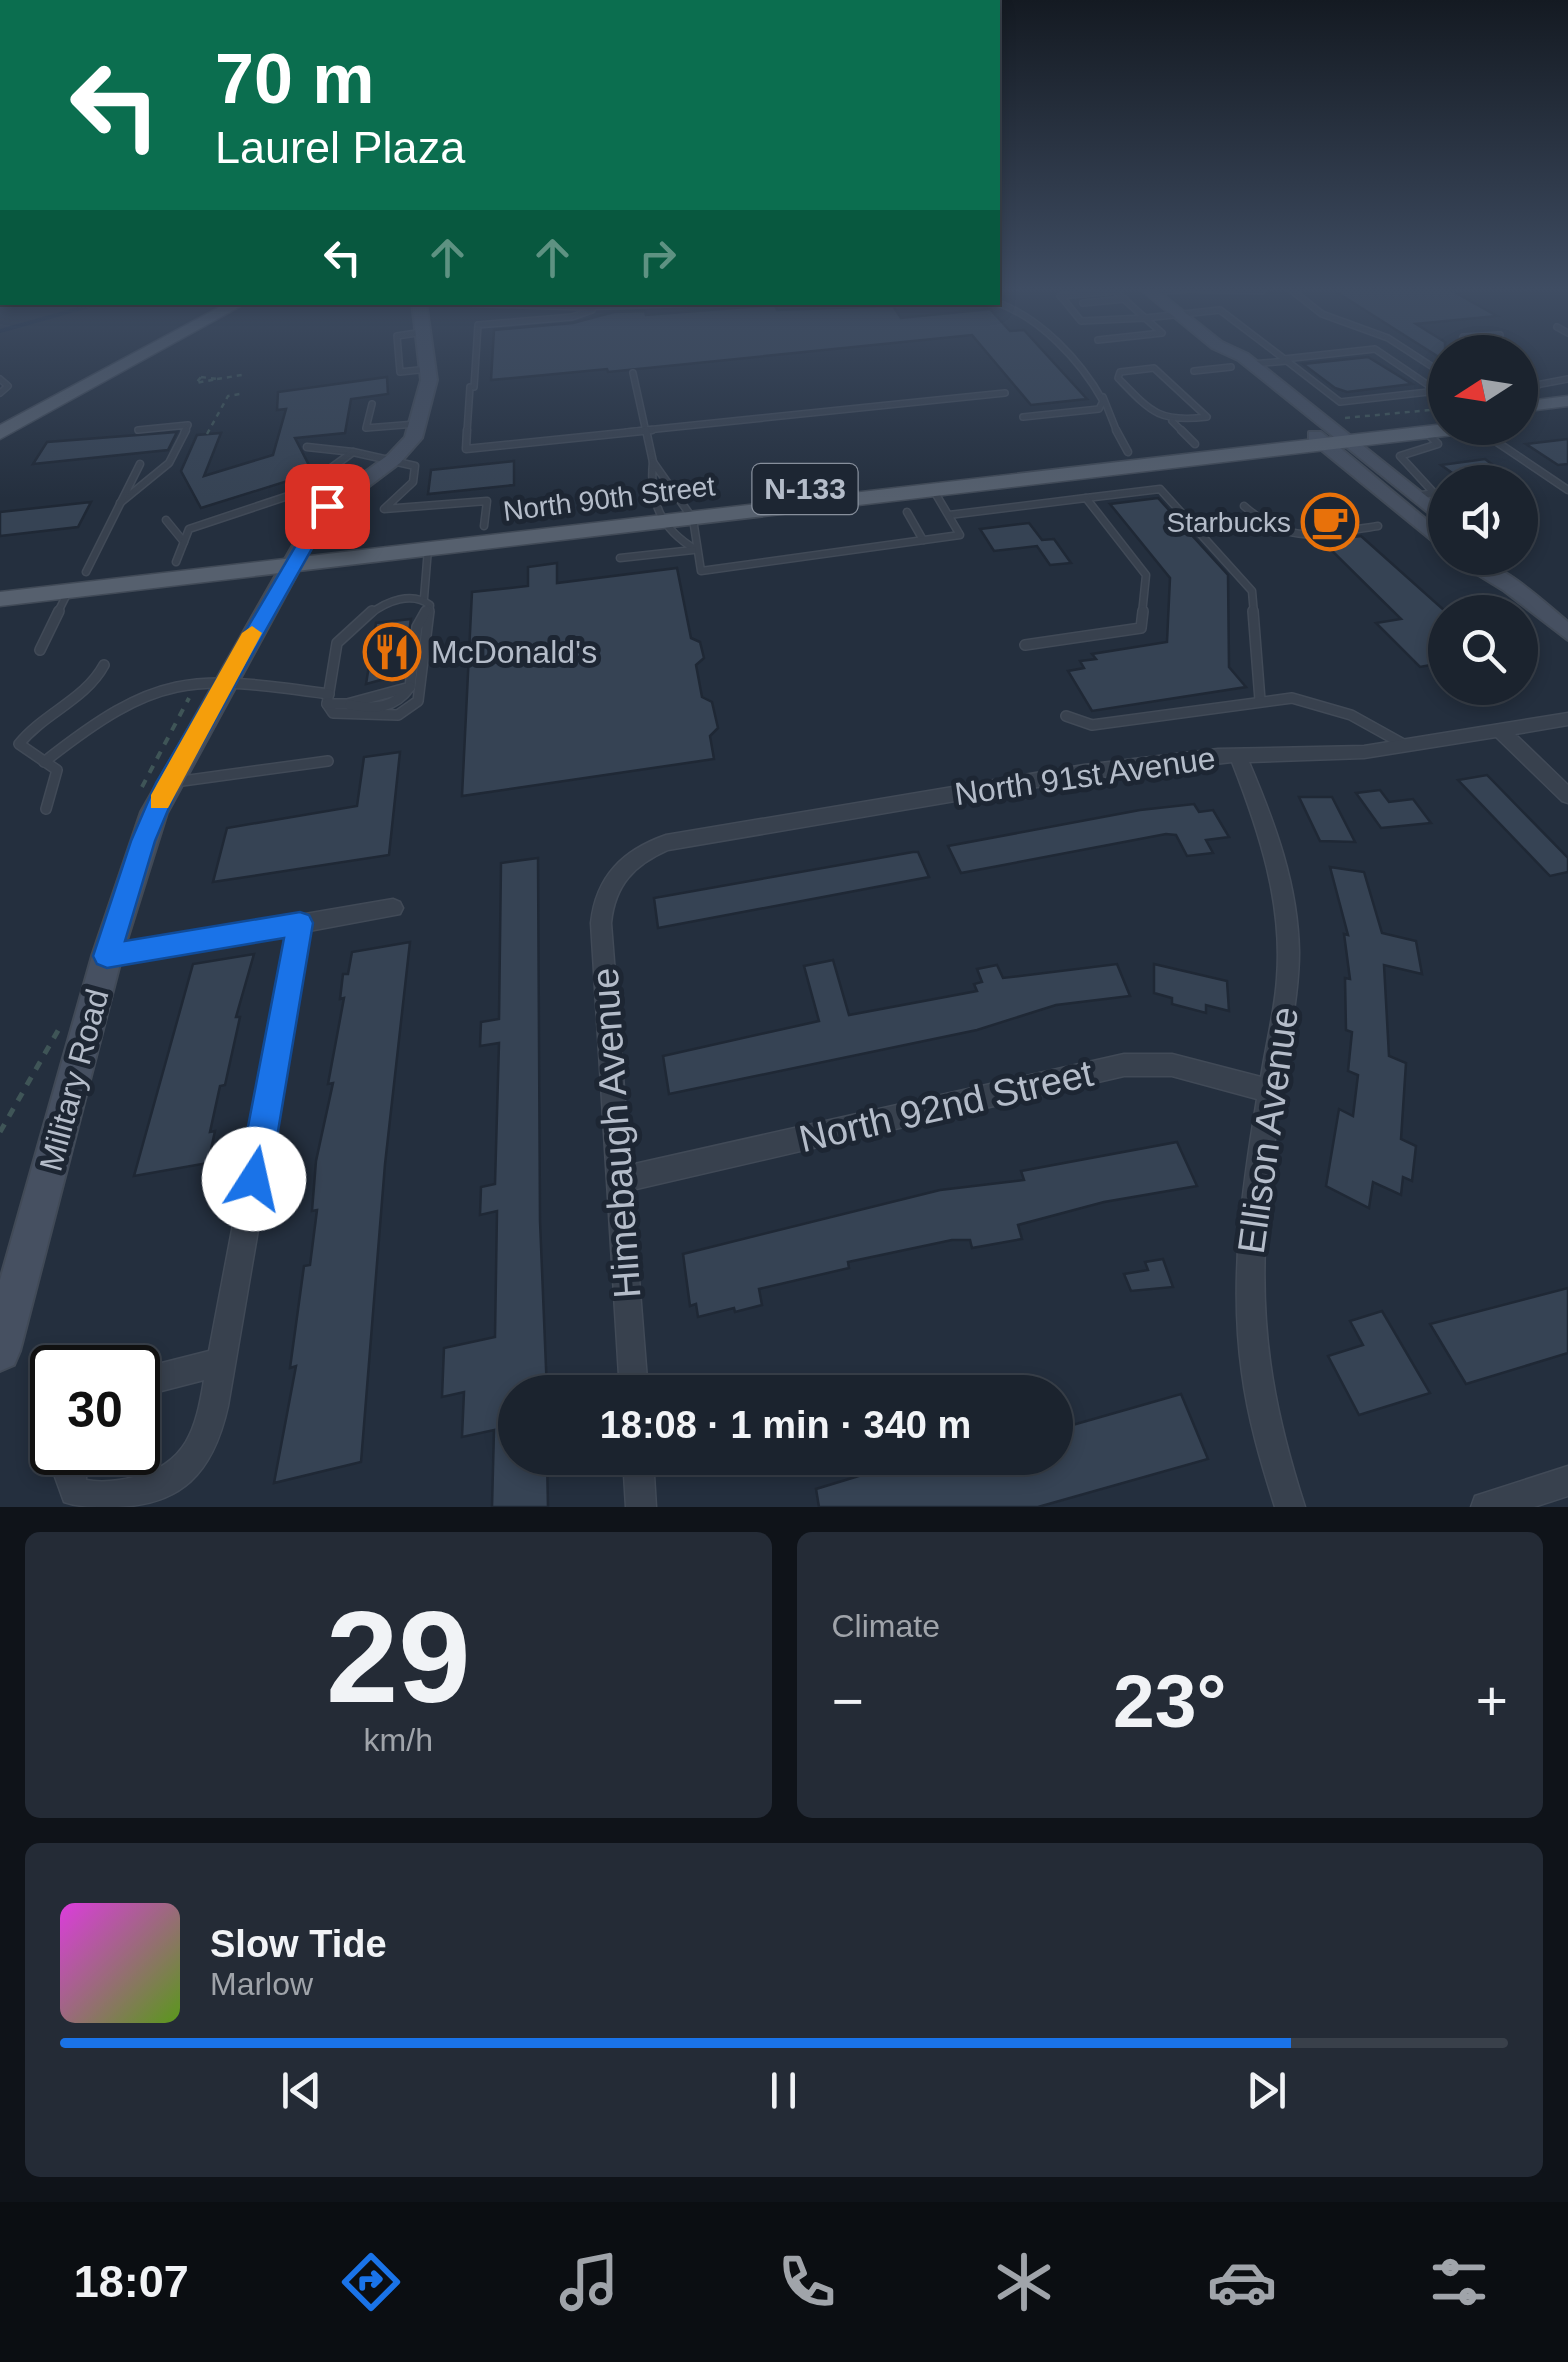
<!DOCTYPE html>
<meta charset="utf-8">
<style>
:root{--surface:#1b232e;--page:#242b36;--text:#f1f3f6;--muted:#a0a4aa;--line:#39404a;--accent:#1a73e8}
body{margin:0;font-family:Helvetica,sans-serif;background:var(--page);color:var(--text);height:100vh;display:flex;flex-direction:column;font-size:38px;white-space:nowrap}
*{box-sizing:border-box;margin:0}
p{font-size:32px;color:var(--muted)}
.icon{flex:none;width:55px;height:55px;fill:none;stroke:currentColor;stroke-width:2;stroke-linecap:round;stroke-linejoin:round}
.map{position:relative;height:1507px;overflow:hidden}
.drawer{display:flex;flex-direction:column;gap:25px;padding:25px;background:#0f1319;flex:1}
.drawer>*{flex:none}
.guide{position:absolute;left:0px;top:0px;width:1000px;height:305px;box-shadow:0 5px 15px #0003,0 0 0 2px var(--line);background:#0b6e4f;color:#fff;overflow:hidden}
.needle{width:65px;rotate:258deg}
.controls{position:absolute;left:1428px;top:335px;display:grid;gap:20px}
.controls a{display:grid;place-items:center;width:110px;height:110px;border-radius:50%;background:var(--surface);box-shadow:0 5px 15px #0003,0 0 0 2px var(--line);font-size:50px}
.speed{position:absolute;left:30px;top:1345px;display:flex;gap:20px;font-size:50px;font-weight:700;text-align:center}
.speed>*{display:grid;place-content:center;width:130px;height:130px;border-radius:50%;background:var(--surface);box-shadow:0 5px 15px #0003,0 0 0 2px var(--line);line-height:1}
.speed .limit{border:5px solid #111;border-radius:15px;background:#fff;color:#111}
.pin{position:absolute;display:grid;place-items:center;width:85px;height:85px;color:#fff;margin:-42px;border-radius:20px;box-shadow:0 5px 15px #0006}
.me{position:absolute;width:110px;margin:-55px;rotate:10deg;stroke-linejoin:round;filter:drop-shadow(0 0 8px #0008)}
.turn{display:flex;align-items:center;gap:35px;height:210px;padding:0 50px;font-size:45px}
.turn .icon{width:130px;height:130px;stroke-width:2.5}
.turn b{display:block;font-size:70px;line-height:85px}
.lanes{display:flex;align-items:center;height:95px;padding:0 50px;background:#0003;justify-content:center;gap:50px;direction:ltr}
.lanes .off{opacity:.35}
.big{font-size:75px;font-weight:800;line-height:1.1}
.drawer .tile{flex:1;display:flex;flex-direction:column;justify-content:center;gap:15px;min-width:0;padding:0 35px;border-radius:15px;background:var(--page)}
.drawer .dial{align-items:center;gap:0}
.dial b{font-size:130px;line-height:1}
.song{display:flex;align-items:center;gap:30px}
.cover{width:120px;height:120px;border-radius:15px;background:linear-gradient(135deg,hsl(300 70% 55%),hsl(90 70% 35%))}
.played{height:10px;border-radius:5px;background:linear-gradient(90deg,var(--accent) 85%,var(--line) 85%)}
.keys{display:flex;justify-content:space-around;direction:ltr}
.heat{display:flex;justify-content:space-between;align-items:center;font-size:55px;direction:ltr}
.drawer .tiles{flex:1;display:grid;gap:25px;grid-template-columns:1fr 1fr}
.tile:last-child{grid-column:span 2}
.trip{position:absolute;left:498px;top:1375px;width:575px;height:100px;border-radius:50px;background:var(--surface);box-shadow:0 5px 15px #0003,0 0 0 2px var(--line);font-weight:800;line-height:100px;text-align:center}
.tabs{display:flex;height:160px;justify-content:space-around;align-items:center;background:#0b0e12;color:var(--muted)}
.tabs .icon{width:70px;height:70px}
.tabs .active{color:var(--accent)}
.tabs b{font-size:45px;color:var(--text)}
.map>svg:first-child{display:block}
</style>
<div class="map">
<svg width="1568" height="1507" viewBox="0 0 1568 1507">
<rect width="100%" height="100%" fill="#242f3e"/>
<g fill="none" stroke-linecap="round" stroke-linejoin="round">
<path stroke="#17263c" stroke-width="4" d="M0,331L103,302"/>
</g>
<g fill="#364354" stroke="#1f2835" stroke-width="2.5">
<path d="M1330,288H1447L1497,316L1416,324L1445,342V361Z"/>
<path d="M775,305L777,310L893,306L901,318L990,309L1010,331L1024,330L1087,399L1031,405L972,335L608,372L607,369L491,380L494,330L573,323L614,312L645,311L646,315Z"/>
<path d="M1368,357L1412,384L1347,392L1335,388L1303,364Z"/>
<path d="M387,377L388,394L351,399L345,433L295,438L313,473L201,508L181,471L197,435L221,433L204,476L273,455L286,409L277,410L278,392Z"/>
<path d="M177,432L168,450L33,464L47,442Z"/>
<path d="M1568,439V464L1558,465L1526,444Z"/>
<path d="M1485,459L1509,477L1499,478L1505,482H1465L1441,465Z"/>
<path d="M514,461V485L428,494L431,470Z"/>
<path d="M1158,498L1228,575L1229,667L1246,687L1092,711L1068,671L1084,668L1080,661L1096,659L1092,654L1167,642L1170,578L1110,504Z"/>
<path d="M91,502L78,527L0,536V512Z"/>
<path d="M1029,523L1042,540L1054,539L1071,563L1050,565L1037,546L994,551L980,529Z"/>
<path d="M1361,536L1445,611V680L1430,665L1420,667L1376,623L1401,619L1322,541Z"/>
<path d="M557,563V583L677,568L691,638L700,642L704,658L696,665L702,697L712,702L718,728L710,736L714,759L462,796L472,592L528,586V567Z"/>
<path d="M411,619L403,674L366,684L376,623Z"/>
<path d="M400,752L389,855L213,882L227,828L357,806L364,757Z"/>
<path d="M1487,775L1568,858V872L1550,876L1458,780Z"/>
<path d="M1380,790L1389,802L1413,799L1431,823L1381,828L1356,793Z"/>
<path d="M1299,797H1332L1355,842L1320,841Z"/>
<path d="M1194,804L1199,812L1213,810L1229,837L1206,840L1213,853L1187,856L1176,835L1166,834L961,873L948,846L1140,810Z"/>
<path d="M913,852H918L929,877L658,928L654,898Z"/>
<path d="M538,858L540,1221L547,1392H515V1458H547L548,1507H492L494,1430L462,1437L464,1392L442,1397L444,1348L495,1337L497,1211L480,1215L481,1187L495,1184L499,1043L480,1046L481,1022L499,1019L501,863Z"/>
<path d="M1330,867L1364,872L1382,933L1416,941L1422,974L1384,965L1389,1056L1406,1063L1401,1139L1416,1146L1412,1181L1403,1177L1401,1195L1373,1182L1369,1208L1326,1186L1339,1109L1353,1116L1358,1075L1348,1071L1352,1032L1346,1030L1345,978L1350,979L1344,934L1348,935Z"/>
<path d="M410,942L385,1164L361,1462L274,1483L296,1366L290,1368L304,1266L310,1265L317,1210L312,1211L316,1161L333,1083L328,1084L344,998L340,999L343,974H348L352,952Z"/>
<path d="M254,954L236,1017H240L225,1085L220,1086L210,1132L215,1131L208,1163L134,1176L193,964Z"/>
<path d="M833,960L849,1015L977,991L974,984L982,982L977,969L997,965L1003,978L1117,964L1130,996L1056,1005L977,1030L669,1094L663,1056L819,1021L804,966Z"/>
<path d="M1154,964L1227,981L1229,1011L1206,1005V1013L1172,1004V998L1154,993Z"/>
<path d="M1177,1142L1197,1186L1104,1202L1018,1225L1022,1239L972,1248L970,1240H952L848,1262L849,1268L759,1289L762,1305L735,1312L734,1308L698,1317L696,1304L690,1306L683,1254L940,1190L1024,1180L1021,1171Z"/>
<path d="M1163,1259L1173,1287L1131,1291L1124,1274L1148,1270L1145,1262Z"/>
<path d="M1568,1288V1353L1466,1384L1430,1324Z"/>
<path d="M1382,1311L1430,1393L1359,1415L1328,1356L1363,1345L1350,1321Z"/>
<path d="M1181,1394L1208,1459L1038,1507H819L816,1489L898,1464L900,1474L956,1458H1055V1430Z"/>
</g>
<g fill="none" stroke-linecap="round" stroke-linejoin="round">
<g stroke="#414a57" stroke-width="8">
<g id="lane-far2">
<path d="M1289,288L1322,314L1388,338L1445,375"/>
<path d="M1184,289L1262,291"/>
<path d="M1152,292L1189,289"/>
<path d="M1064,300L1060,296L1115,291L1145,318L1220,310L1287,361L1252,364"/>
<path d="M1064,300L1081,321L1145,318L1162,333L1098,340"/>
<path d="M430,302L580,307L727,302"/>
<path d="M995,302C1039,316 1081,361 1103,401L1099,409L1023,417"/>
<path d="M1083,303L1125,299"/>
<path d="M1557,327L1568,333"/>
<path d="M423,332L397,336L400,372L428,369"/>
<path d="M1484,352L1463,337L1500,335"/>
<path d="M1284,359L1375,349L1437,391"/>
<path d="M1287,361L1340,402L1437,391"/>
<path d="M1154,368L1207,417C1159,423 1151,412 1118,378L1120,372Z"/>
<path d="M1194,371L1231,367"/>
<path d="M633,373L646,432"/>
<path d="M1520,375L1538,385"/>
<path d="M0,379L8,386L0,393"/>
<path d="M474,387L478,325L572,317L592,310"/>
<path d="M1520,388L1568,379"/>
<path d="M1445,391H1437L1445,397"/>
<path d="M1103,397L1117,432"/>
<path d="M372,404L366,428L416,424"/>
<path d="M1172,421L1183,432"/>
<path d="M1476,428L1482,432"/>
<path d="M138,430L188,425L184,432"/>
<path d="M467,432L470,387"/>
<path d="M627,432L1005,393"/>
</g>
</g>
<g stroke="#414a57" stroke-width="9">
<g id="lane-far1">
<path d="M467,430L466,449L652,430"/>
<path d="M646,430L653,462"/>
<path d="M1116,430L1128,452"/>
<path d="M1181,430L1195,444"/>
<path d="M1479,430L1568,490"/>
<path d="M307,447L353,452"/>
<path d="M1416,496L1434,493L1400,456L1438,444L1426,432"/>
<path d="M1086,498L1160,489L1252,591L1254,614"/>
<path d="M120,503L169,463L186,430"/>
<path d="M1244,506C1290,547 1322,534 1378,526"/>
<path d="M907,512L923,540"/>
<path d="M949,515L1086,498L1146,575L1142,614"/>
<path d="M166,520L184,542"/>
<path d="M695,549C661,529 649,501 653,462L693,519L701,571L960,535L934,491"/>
<path d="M620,558L693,550"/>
<path d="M176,562L189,529L297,493L353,452L415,466L413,482L384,509L487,501L484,526"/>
<path d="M86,572L140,464"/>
<path d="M424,598L428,549"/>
<path d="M57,614L68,592"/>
<path d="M370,614C387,601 412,591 430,605L429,614"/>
<path d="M425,614L428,608"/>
</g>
</g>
<g stroke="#414a57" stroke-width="12">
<g id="lane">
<path d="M372,611L337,643L327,704L333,713L398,715L418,701L429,611"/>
<path d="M1253,611L1260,700"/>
<path d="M1025,645L1141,628L1143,611"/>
<path d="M40,650L59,611"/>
<path d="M327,704H347L410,687L417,627L426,611"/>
<path d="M350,705C375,709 394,709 410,687"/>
<path d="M1066,716L1092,725L1292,698L1351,715L1405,745"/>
<path d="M44,762C157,673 189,674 329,694"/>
<path d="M175,782L328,761"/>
<path d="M46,809L57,770L19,744C44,713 85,700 104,665"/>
</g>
</g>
<g stroke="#414a57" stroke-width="3">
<g id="street">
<path d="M1568,713V725L1515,734L1568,785V803L1562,801L1496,737L1364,758L1249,762C1275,823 1298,885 1299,952C1299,987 1292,1022 1287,1057C1278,1119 1267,1183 1265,1246C1261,1341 1276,1417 1305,1507H1275C1261,1463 1248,1419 1242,1373C1229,1282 1242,1189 1257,1099L1172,1076H1124L632,1190L648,1392H620L591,923C596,876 623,850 666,835L1084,765L1218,749L1364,746ZM1232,762C1259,831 1283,903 1277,978C1275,1011 1266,1044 1261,1077L1172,1054H1124L630,1165L611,923C615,885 634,865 668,850L1084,779Z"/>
<path d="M393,899L400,902L403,908L400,914L309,931L228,1406C213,1473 182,1507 110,1507C94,1507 79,1507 64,1502L55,1477L57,1452H87L86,1480C102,1483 118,1481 134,1477C187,1464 196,1429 204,1380L138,1397V1369L209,1351L288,935L107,965L100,963L96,956L100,949Z"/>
<path d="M623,1458H653L656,1507H626Z"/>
<path d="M1568,1466V1496L1534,1507H1471L1475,1496Z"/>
</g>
</g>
<g stroke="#414a57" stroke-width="4">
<g id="secondary">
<path d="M1139,288H1154L1222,342L1248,354L1445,511V526L1238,360L1212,348Z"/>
<path d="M412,302H426L437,380L422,438L400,463L328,517L167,813L122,956L20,1351L14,1365L0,1371V1280L92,956L141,812L313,510L388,455L405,437L421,380Z"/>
<path d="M1309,432H1321L1445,535V551L1309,440Z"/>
<path d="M1451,558C1497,555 1534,594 1568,622V640L1503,590Z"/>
</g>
</g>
<g stroke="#414a57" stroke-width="3">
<g id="primary">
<path d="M229,302H248L0,439V425Z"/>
<path d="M1568,396V406L1520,412V402Z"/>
<path d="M1445,424L1471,428L1462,434L0,606V592Z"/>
</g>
</g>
<g stroke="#3f5557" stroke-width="2.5" stroke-dasharray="5 5" stroke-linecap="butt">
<path d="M201,377L217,379L196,383Z"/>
<path d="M217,379L242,375"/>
<path d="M1345,418L1440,409"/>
<path d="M207,434L228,396L240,394"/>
</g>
<path stroke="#3f5557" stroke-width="4" stroke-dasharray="8 8" stroke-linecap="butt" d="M142,787L189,698"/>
<path stroke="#3f5557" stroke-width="5" stroke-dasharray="9 9" stroke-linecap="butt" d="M0,1132L60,1027"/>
<use href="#lane-far2" stroke="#38414e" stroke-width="5"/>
<use href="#lane-far1" stroke="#38414e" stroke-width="6"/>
<use href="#lane" stroke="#38414e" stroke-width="9"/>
<use href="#street" fill="#38414e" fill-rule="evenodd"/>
<use href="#secondary" fill="#465061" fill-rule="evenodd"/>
<use href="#primary" fill="#56606e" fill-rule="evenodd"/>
</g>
<linearGradient id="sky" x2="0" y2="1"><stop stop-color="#141a22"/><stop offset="0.58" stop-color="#3f4d63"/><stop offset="1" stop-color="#3f4d63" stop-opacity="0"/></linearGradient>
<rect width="1568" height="499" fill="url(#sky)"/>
<path fill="#1a73e8" stroke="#114b97" stroke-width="2.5" d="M327,501L336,506L179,784L155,841L125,941L300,912L309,915L313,923L270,1179L265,1191L254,1195L243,1191L238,1179L284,938L107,968L97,964L93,956L131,841L156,783L319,506Z"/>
<path fill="#f59e0b" d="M252,626L262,633L168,808H151V795L242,633Z"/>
<defs>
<g id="cafe-ring" transform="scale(2.875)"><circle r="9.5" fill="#1d2633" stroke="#e8710a" stroke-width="1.5"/><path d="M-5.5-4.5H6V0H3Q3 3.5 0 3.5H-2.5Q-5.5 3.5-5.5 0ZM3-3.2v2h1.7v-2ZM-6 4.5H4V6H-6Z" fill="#e8710a"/></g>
<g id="restaurant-ring" transform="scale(2.875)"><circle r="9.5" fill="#1d2633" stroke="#e8710a" stroke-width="1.5"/><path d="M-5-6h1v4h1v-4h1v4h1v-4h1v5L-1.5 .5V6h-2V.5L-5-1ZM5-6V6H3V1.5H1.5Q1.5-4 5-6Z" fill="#e8710a"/></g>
</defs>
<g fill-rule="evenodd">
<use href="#cafe-ring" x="1330" y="522"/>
<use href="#restaurant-ring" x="392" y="652"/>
</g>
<g text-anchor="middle" stroke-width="10" stroke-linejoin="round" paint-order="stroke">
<g font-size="28" fill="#b4bcc9" stroke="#1d2633">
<text transform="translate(609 498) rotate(-7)" y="10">North 90th Street</text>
</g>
<g font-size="28" fill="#b4bcc9" stroke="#1d2633" text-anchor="end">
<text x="1291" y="532">Starbucks</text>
</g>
<rect fill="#1d2633" stroke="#878f9c" stroke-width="2.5" x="752.5" y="464" width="105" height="50" rx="8"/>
<g font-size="30" font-weight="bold" fill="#b4bcc9">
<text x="805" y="499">N-133</text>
</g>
<g font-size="32" fill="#b4bcc9" stroke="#1d2633" text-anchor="start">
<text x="431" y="663">McDonald's</text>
</g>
<g font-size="32" fill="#b4bcc9" stroke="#1d2633">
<text transform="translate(1085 776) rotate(-8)" y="11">North 91st Avenue</text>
<text transform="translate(74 1080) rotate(-75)" y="11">Military Road</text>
</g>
<g font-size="38" fill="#b4bcc9" stroke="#1d2633">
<text transform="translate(946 1106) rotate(-13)" y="13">North 92nd Street</text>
<text transform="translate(1268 1130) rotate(-82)" y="13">Ellison Avenue</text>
<text transform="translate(616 1133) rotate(-94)" y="13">Himebaugh Avenue</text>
</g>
</g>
</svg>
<div class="controls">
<a><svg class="needle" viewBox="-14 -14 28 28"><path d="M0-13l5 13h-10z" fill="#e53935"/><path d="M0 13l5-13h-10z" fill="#a0a4aa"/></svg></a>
<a><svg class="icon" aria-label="sound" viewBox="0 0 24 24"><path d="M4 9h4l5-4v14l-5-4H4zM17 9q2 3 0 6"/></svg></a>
<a><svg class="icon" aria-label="search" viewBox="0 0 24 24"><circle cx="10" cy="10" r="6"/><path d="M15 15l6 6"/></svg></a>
</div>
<div class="speed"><div class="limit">30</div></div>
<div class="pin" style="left:327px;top:506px;background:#d93025"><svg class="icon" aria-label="arrive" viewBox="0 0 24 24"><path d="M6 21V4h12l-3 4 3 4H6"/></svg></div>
<svg class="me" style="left:254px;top:1179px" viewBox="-20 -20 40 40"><circle r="19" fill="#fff"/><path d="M0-13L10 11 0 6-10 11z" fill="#1a73e8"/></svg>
<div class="trip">18:08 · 1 min · 340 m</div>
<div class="guide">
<div class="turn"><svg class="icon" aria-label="left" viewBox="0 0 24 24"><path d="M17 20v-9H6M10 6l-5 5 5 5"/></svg><div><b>70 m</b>Laurel Plaza</div></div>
<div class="lanes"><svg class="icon" aria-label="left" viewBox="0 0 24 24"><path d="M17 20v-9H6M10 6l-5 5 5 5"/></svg><svg class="icon off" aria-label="ahead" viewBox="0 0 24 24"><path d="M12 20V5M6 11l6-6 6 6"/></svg><svg class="icon off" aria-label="ahead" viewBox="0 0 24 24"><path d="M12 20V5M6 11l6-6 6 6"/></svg><svg class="icon off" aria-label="right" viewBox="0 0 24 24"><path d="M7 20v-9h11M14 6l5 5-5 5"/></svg></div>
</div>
</div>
<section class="drawer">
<div class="tiles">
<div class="tile dial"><b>29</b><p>km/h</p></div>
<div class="tile"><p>Climate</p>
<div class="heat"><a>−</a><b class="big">23°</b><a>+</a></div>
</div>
<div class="tile">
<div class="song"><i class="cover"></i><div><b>Slow Tide</b><p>Marlow</p></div></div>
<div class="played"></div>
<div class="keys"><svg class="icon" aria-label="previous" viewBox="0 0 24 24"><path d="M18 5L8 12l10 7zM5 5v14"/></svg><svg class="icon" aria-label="pause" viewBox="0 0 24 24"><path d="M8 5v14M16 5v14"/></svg><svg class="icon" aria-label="next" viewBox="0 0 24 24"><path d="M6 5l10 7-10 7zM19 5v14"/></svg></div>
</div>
</div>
</section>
<nav class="tabs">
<b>18:07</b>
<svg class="icon active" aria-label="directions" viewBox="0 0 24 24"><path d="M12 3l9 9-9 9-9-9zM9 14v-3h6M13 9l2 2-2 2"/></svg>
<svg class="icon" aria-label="music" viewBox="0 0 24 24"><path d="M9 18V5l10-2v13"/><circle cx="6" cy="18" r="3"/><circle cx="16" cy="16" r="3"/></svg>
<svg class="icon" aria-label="phone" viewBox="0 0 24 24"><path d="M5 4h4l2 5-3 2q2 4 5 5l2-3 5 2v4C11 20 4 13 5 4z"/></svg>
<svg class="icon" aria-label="climate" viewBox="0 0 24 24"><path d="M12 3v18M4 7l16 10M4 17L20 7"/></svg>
<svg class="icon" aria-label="car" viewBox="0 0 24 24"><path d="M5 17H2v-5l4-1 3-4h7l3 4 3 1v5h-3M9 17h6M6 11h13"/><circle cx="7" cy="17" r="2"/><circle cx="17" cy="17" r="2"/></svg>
<svg class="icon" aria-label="filters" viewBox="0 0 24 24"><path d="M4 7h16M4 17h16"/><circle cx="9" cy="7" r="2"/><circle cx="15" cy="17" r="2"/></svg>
</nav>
